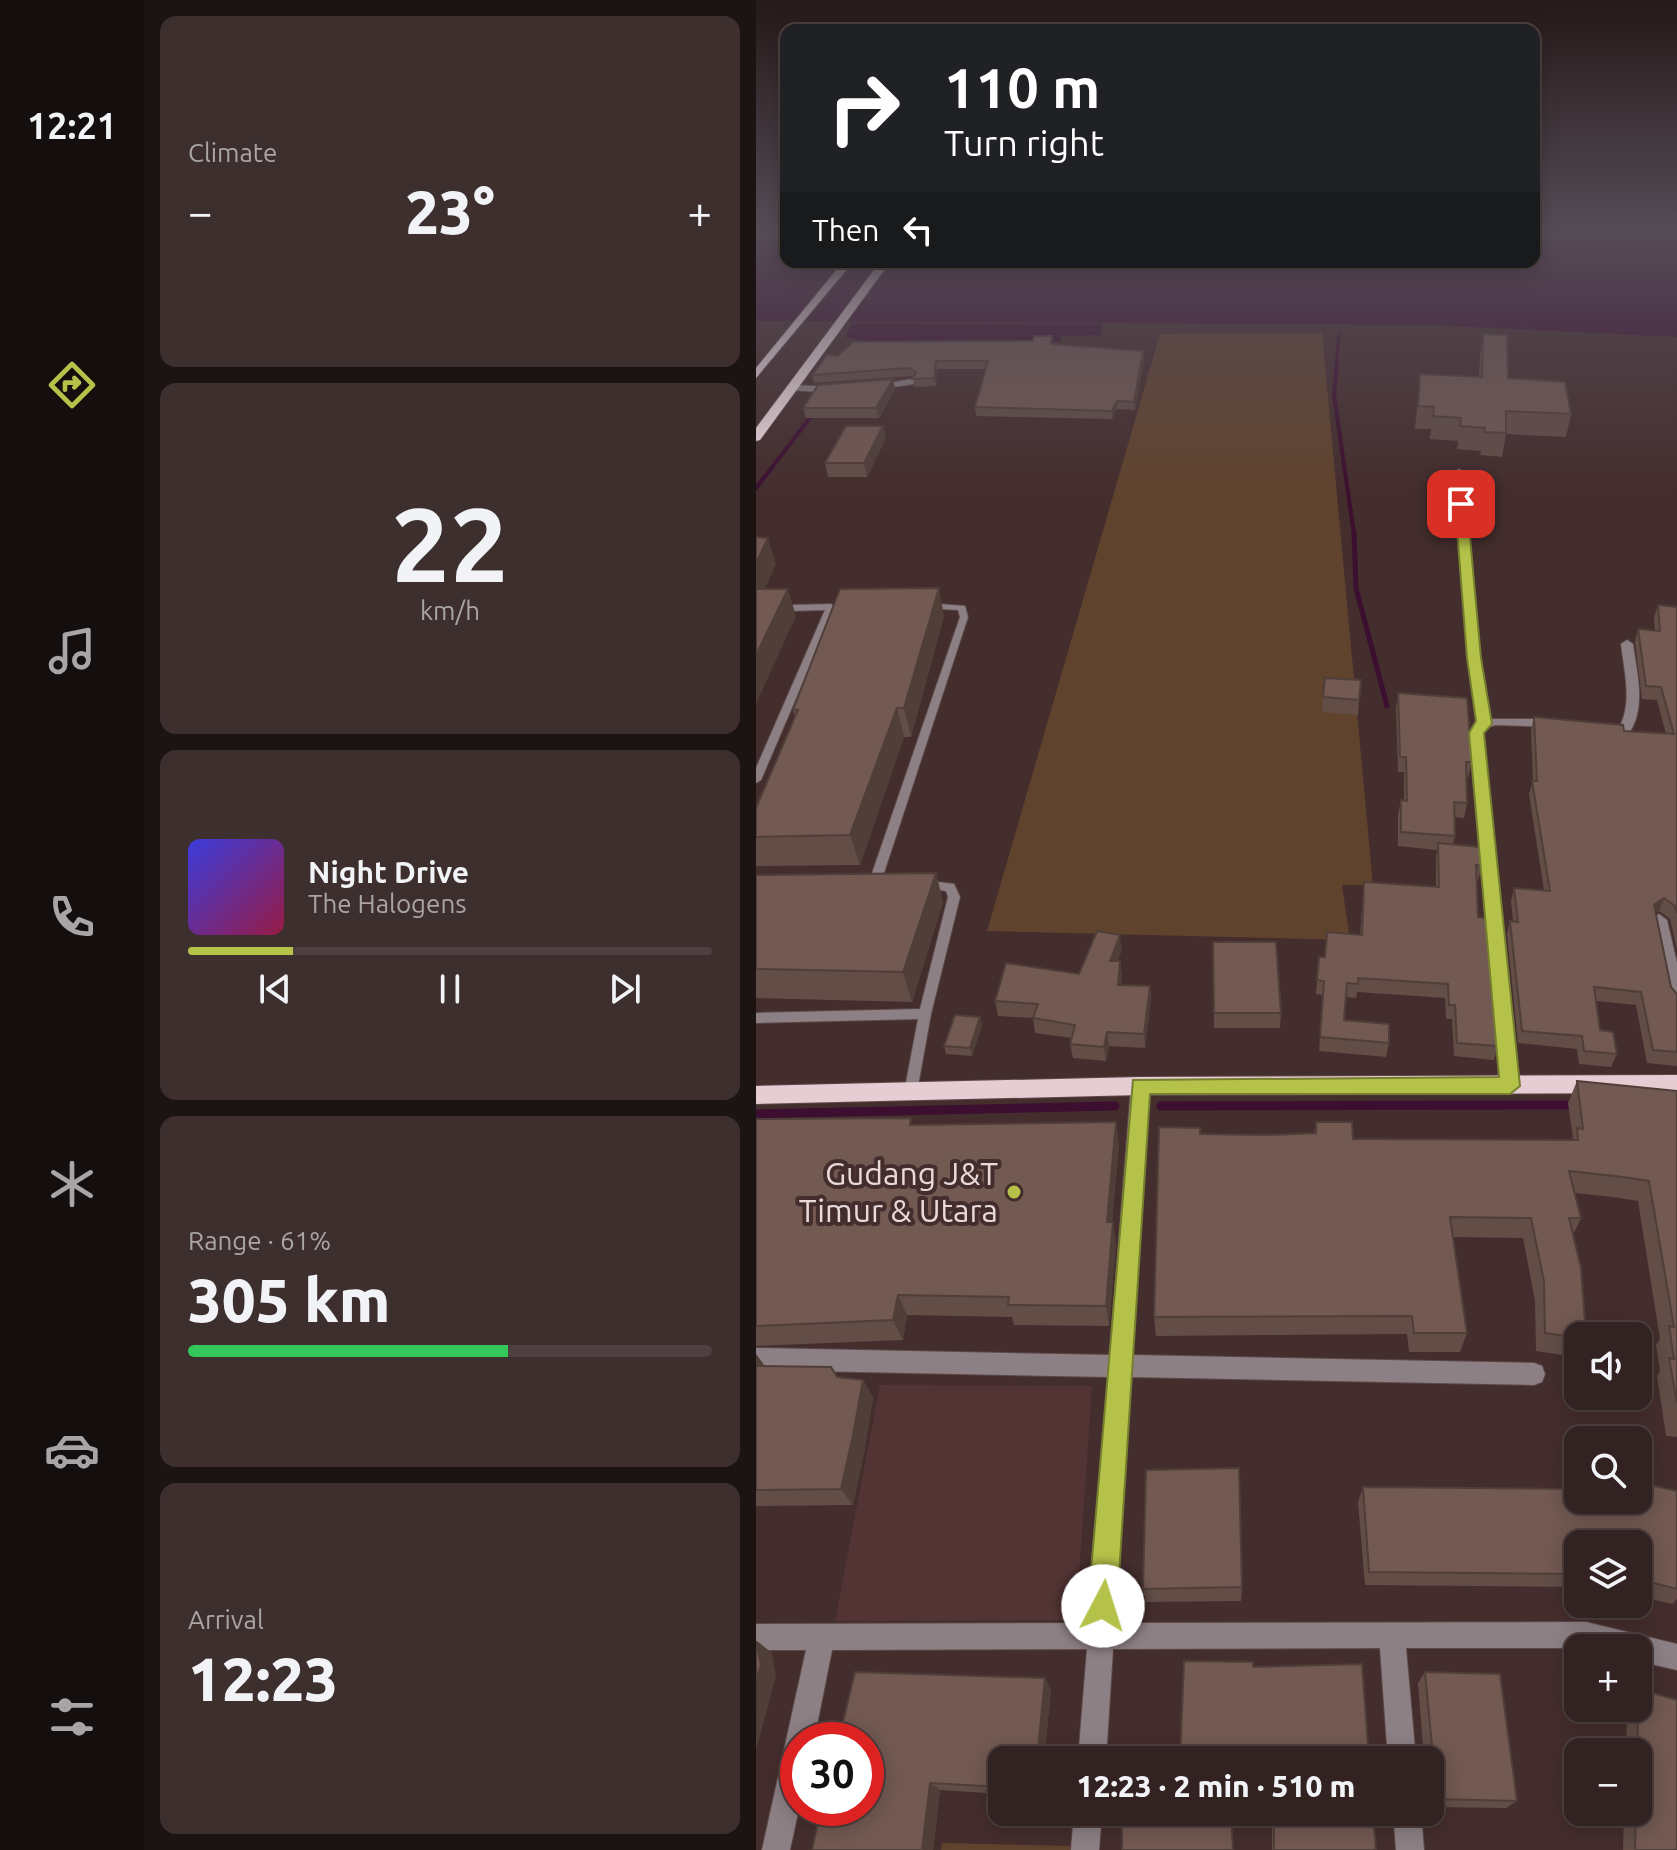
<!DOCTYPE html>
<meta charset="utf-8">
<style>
:root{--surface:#322;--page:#3e2f2f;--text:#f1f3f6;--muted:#a9a4a5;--line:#4e3f40;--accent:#b5c249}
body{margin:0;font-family:Ubuntu,sans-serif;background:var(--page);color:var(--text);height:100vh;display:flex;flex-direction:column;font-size:30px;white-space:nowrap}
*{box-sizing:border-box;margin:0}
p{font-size:26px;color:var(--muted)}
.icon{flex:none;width:44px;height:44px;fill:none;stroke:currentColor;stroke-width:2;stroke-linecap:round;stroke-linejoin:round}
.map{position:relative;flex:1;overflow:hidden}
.drawer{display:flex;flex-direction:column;gap:16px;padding:16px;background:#1c1313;width:612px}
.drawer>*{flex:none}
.hud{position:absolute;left:24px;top:24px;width:760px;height:244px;border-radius:16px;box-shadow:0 4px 20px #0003,0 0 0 2px var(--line);background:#202124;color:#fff;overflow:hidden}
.buttons{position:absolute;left:808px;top:1322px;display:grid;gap:16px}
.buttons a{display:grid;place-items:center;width:88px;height:88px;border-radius:16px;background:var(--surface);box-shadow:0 4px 20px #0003,0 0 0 2px var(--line);font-size:40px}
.speed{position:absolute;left:24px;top:1722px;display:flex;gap:16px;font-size:40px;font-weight:700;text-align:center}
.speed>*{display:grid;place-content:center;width:104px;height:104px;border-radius:50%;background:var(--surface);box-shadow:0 4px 20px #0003,0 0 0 2px var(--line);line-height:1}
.speed .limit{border:12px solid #d22;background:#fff;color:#111}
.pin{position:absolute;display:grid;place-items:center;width:68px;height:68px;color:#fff;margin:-34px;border-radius:16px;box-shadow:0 4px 12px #0006}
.me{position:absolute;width:88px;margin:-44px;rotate:5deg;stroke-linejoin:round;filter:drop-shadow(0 0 6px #0008)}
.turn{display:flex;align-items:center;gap:28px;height:168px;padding:0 32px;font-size:36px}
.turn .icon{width:104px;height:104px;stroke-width:2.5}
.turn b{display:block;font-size:56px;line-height:68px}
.then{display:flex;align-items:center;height:76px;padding:0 32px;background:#0003;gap:16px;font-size:30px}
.big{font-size:60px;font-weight:800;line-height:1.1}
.drawer .widget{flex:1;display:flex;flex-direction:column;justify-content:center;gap:12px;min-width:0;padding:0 28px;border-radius:16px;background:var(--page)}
.drawer .dial{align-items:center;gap:0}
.dial b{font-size:104px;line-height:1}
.song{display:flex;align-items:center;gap:24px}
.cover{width:96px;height:96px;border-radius:12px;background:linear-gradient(135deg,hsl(240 70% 55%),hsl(340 70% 35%))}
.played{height:8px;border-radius:4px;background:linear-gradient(90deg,var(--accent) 20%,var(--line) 20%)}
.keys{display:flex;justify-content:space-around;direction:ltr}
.heat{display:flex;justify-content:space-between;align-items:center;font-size:44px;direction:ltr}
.charge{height:12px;border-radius:6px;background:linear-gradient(90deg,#34c759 61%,var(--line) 0)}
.trip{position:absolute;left:232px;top:1746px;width:456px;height:80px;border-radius:16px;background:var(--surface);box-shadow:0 4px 20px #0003,0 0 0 2px var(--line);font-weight:800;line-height:80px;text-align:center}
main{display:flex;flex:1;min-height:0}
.tabs{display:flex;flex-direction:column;width:144px;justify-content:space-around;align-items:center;background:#140e0e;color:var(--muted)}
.tabs .icon{width:56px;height:56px}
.tabs .current{color:var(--accent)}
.tabs b{font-size:36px;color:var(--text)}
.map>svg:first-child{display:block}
</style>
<main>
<nav class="tabs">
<b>12:21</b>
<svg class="icon current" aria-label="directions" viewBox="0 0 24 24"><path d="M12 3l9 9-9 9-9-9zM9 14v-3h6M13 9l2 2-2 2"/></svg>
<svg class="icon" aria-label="music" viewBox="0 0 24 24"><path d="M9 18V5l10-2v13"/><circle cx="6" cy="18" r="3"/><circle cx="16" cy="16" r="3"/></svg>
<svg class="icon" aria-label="phone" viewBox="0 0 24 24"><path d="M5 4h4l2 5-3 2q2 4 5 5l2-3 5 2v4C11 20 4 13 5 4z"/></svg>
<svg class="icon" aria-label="climate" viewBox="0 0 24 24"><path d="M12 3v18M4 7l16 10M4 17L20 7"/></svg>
<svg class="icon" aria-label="car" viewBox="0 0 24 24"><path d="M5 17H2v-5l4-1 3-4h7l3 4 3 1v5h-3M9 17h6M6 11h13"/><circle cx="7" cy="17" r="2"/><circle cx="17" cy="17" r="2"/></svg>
<svg class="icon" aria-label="filters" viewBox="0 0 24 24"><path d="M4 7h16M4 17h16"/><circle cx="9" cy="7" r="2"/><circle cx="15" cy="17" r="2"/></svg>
</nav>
<section class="drawer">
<div class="widget"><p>Climate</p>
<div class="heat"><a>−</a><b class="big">23°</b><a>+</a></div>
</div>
<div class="widget dial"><b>22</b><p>km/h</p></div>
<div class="widget">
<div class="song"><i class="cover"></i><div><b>Night Drive</b><p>The Halogens</p></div></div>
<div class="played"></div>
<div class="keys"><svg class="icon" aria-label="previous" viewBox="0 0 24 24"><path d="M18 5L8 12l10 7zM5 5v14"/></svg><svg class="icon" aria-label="pause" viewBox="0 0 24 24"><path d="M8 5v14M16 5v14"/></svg><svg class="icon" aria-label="next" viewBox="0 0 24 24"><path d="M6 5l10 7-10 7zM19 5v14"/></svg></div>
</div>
<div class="widget"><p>Range · 61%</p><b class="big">305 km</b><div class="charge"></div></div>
<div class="widget"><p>Arrival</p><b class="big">12:23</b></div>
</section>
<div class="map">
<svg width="921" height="1850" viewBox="0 0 921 1850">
<rect width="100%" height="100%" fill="#442d2d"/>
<path fill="#533434" d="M124,1385L336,1386L320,1620L79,1621Z"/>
<g fill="#60432d">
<path d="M566,333L617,885H586L594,940L231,931L404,334Z"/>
<path d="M186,1843L315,1846V1850H185Z"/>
</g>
<g fill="#3c0f30">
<path d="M0,233H30V262H778V233H921V337L675,325L0,321Z"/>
<path d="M96,323L346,324L345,335L305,336L304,342H113L89,337Z"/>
</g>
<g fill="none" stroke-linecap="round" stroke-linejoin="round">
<path stroke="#3c0f30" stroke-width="3" d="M580,365L583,335"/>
<g stroke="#3c0f30" stroke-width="4">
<path d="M581,363L578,395L598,534"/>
<path d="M0,488L57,414"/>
</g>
<path stroke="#3c0f30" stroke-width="5" d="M598,532L600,588L631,706"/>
<g stroke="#3c0f30" stroke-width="9">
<path d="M405,1106L819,1105"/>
<path d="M0,1114L359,1106"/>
</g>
<g stroke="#5e4949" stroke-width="2">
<g id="service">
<path d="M170,603L209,606L212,617L124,885L118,889L112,885L204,617L202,610L167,608V604Z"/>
<path d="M75,604L79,607L5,780L0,783V768L69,610L0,612V606Z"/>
<path d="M167,880L198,884L204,897L175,1014L160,1097L155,1099L150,1097L148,1093L162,1019L0,1023V1013L164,1009L192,897L190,891L163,887L161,884Z"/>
</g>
</g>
<g stroke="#5e4949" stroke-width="2">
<g id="minor">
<path d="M155,379L158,380V384L116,390L112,387Z"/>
<path d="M35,385L81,387L85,390L81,393L32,390L31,388Z"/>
<path d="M703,469L708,472L724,658L734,719H797L804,723L797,727L740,725L729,728L727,733L763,1086L760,1091L754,1093L748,1091L745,1086L713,733L721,722L712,658L698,472Z"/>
<path d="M871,640L877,644C881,675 891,708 872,735L842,733L840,730L847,726L863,728C877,703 868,671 865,644Z"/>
<path d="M903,914L911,920L921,963V1006L915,1004L912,999L895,920Z"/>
<path d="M384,1079L390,1081L393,1086L376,1355L778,1363L786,1366L789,1374L786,1382L778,1385L374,1377L359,1623L830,1622L921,1644V1670L882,1661V1648H650L660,1760H632L624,1648L357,1649L350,1760H322L331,1649L76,1650L58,1740H42L43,1808L34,1850H6L50,1650H0V1624L333,1623L352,1377L0,1370V1348L354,1355L375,1086L378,1081Z"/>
<path d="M318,1812H346L343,1850H315Z"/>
<path d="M637,1812H665L668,1850H640Z"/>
</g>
</g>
<g stroke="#5e4949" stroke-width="2">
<path id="primary" d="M921,1075V1093L384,1095L0,1104V1086L384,1077Z"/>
</g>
<g stroke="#5e4949" stroke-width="2">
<g id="trunk">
<path d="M87,262H97L0,378V368Z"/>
<path d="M124,262H134L4,440L0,441V428Z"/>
</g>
</g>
<use href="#service" fill="#8c8084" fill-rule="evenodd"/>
<use href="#minor" fill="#8c8084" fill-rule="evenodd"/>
<use href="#primary" fill="#e6ccd3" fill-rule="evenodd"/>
<use href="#trunk" fill="#f1dee3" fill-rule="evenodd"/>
</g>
<g fill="#624d47">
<path d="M727,334L752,378L815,414L810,437L750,434L746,457L724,455L725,451L701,449L702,441L674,439L675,429H659L664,374L723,377L724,355Z"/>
<path d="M297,344L387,351L388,358L379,410L361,409L356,419L220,416L219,407L230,369H181L180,386L158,387L157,378L155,376L58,383L56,375L82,356Z"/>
<path d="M137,379L139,389L123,418H50L47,408Z"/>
<path d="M127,426L130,438L111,477H72L69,463Z"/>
<path d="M902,605L921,607V950L914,919L903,911L900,913L915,987L921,994V1066L891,1063L880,1005L840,1001L844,1030L861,1054L855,1067L823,1064L821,1049L762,1043L751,934L754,921H757L755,901L758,888L788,890L773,794L777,781L775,730L778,717L868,731L910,734L901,700L886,699L879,642L882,629L899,631L898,617Z"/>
<path d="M188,616L155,737H148L104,865L0,866V808L39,717L37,710Z"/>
<path d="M642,693L716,762L712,777H710L711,803L708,818L698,817L699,836L697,844L726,866L722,880H721L722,917L742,1046L738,1060L698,1056L696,1019H690L689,998L601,992L600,998L590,997L588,1020L633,1043L630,1057L563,1051L567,995L560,994L563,957H569L604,935L608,882L680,887V857L681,850L642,846V815L645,800H648V772H642L640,708Z"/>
<path d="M567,697L603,700L602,715L566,712Z"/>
<path d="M180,873L187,902L156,1002L0,998V875Z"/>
<path d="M457,942L525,1013L524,1028H458Z"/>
<path d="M366,950L361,961H364L365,985L394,986L395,1000L389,1048L353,1046L350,1061L317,1058L314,1044L316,1038L279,1033L277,1018L242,1016L239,1001L323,974Z"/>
<path d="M224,1017L226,1025L216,1056L190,1054L188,1046Z"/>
<path d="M821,1081L921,1091V1437L910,1436L901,1376L904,1371L900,1345L904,1339L882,1201L857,1197L819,1193L825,1218L817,1235L822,1336V1353L820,1357L780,1351L779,1301L767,1238L697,1237L711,1333L704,1352H653L651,1334L400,1336L398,1317L444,1134L511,1135L558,1133L560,1122L597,1139L816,1140L817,1138L812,1103Z"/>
<path d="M0,1119L158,1125L363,1144L356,1222H357L360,1243L353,1326L258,1325L256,1317L151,1315L147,1340L0,1346Z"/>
<path d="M0,1354L8,1366L81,1377L107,1380L117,1398L108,1453L97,1505L0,1506Z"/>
<path d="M607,1487L921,1491V1599L916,1604L882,1596V1544H822V1587L609,1585L602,1502Z"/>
<path d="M486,1587L485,1601L390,1602L387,1589Z"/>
<path d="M669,1672L761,1801L750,1808L674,1807V1760H668L662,1683Z"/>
<path d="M295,1689L288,1760H246V1794L184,1790L177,1850H56L64,1813L51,1812L42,1808H110L84,1734Z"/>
<path d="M882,1689H883L921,1850H867L868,1812H882V1752H870L871,1708H882Z"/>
<path d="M516,1812H617L620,1850H516Z"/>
</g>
<g fill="#503e39">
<path d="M387,351L388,358L379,410L378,402Z"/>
<path d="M180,361L181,369L180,386L178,378Z"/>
<path d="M137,379L139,389L123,418L120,408Z"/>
<path d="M361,401V409L356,419V411Z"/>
<path d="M127,426L130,438L111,477L108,463Z"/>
<path d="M12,538L20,564L3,603H0V563Z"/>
<path d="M183,588L188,616L155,737L148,708Z"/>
<path d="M32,589L40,616L0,704V655Z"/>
<path d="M141,708L148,737L104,865L94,835Z"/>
<path d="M180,873L187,902L156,1002L147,972Z"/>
<path d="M908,898L903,911L893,918L898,905Z"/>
<path d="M364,935L366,950L355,975L354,961Z"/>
<path d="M364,961L366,975L364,999L362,985Z"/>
<path d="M394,986L395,1000L389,1048L388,1034Z"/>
<path d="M224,1017L226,1025L216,1056L214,1048Z"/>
<path d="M351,1032L353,1046L350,1061L348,1047Z"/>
<path d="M360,1122L363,1144L354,1243L351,1222Z"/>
<path d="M357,1222L360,1243L353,1326L350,1306Z"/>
<path d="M142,1295L151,1315L147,1340L137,1320Z"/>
<path d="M0,1354L14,1373L0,1371Z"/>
<path d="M107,1380L117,1398L108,1453L97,1505L85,1489Z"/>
<path d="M1,1641L16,1653L20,1676L0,1751Z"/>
<path d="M289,1678L295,1689L288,1760H281Z"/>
<path d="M174,1783L184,1790L177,1850H166Z"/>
</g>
<g fill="#725952" stroke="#503e39" stroke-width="2">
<path d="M727,334L751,335L752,378L809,382L815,414L750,411V433L728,432L729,428L704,426L705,418L677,416L678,407L662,406L664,374L726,377Z"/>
<path d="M278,336H296L295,344L387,351L378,402L361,401L356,411L219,407L232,361H180L178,378L156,379L160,372L153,368L56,375L71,355L82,356L97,342L277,341Z"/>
<path d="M137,379L120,408H47L62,385Z"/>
<path d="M90,426H127L108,463H69Z"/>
<path d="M0,537L12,538L0,563Z"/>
<path d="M183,588L148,708H141L94,835L0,837V808L42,710H37L84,589Z"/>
<path d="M0,589H32L0,655Z"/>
<path d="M902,605L921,607V913L919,906L908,898L898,905L915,987L921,994V1052L897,1050L885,992L838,987L844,1030L857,1032L861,1054L828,1051L826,1036L766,1031L754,921L762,922L758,888L794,891L776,781H781L778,717L867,725L868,731L918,734L905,687L890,686L882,629L904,631Z"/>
<path d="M569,678L605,680L603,700L567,697Z"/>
<path d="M642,693L711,698L716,762H710L711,803L698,802L699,836L645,832V800L651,801L650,757H644Z"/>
<path d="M682,843L724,847L726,866L720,865L722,917L732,918L742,1046L701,1043L699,1005H693L692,984L602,978V984L591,983L588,1020L633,1024V1043L564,1037L568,981L561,980L563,957H569L571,932L606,935L608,882L683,887Z"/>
<path d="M180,873L147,972L0,969V875Z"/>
<path d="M341,931L364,935L354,961H364L362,985L394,986L388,1034L351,1032L348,1047L314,1044L319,1025L277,1018L282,1004L239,1001L250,963L323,974Z"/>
<path d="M457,942H520L525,1013H458Z"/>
<path d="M199,1015L224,1017L214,1048L188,1046Z"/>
<path d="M821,1081L921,1091V1403L913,1358L918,1359L913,1326L918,1327L893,1181L867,1177L813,1171L825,1218H813L825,1268L830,1336H822V1338L789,1333L788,1281L775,1218L694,1217L711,1333H658L656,1316L398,1317L403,1127L444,1128V1134L511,1135L560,1133V1122H596L597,1139L822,1140L821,1128L827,1129Z"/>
<path d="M155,1118L154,1125L360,1122L351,1222H357L350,1306L252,1305L253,1297L142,1295L137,1320L0,1326V1119Z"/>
<path d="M0,1366L75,1367L81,1377L107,1380L97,1435L85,1489L0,1490Z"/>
<path d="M483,1468L486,1587L387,1589L390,1470Z"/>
<path d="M882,1482L921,1491V1589L882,1579V1544H822V1574L613,1572L607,1487L822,1489V1500H882Z"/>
<path d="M0,1641L5,1665L0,1681Z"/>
<path d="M428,1661L497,1662V1667L606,1664L613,1760H424Z"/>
<path d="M99,1672L289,1678L281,1760H246V1787L174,1783L166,1850H56L65,1808H110V1740H47L48,1736L84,1734Z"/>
<path d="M669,1672L744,1674L761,1801L681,1799Z"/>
<path d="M883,1689L921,1700V1850H879L880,1812H882L881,1752Z"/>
<path d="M42,1771V1806L36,1805Z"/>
<path d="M422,1812H475L477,1850H366V1816L422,1813Z"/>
<path d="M518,1812H617L620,1850H518Z"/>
</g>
<linearGradient id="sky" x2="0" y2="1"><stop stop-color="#251919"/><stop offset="0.47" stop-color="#564c57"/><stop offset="1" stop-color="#564c57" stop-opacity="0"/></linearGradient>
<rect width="921" height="492" fill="url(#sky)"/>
<path fill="#b5c249" stroke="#767e2f" stroke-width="2" d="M705,500L711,504L725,658L736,724L728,733L764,1086L754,1094H394L361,1606L357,1616L347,1621L337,1616L332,1606L377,1080L743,1077L713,733L720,721L711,658L699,504Z"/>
<circle fill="#b5c249" stroke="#442d2d" stroke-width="3" cx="258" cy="1192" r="8"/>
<g text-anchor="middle" stroke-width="8" stroke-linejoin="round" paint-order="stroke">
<g font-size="32" fill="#e9d9d9" stroke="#442d2d" text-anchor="end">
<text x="242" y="1185">Gudang J&amp;T<tspan x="242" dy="37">Timur &amp; Utara</tspan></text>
</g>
</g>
</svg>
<div class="buttons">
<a><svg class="icon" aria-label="sound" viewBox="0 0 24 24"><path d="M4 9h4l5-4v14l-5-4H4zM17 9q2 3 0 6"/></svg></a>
<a><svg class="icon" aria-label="search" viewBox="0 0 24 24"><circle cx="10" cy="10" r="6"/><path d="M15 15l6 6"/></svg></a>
<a><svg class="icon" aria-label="layers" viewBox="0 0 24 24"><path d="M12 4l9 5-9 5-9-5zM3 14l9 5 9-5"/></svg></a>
<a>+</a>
<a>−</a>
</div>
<div class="speed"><div class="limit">30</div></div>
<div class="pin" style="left:705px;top:504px;background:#d93025"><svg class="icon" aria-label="arrive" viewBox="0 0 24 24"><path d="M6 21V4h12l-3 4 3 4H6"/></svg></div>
<svg class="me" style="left:347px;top:1606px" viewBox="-20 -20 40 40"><circle r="19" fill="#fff"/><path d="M0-13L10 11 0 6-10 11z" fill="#b5c249"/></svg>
<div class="trip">12:23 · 2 min · 510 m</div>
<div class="hud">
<div class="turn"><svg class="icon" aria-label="right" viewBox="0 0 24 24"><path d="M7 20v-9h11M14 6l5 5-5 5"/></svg><div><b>110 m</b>Turn right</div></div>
<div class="then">Then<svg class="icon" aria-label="left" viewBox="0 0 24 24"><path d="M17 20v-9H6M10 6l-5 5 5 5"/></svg></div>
</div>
</div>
</main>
